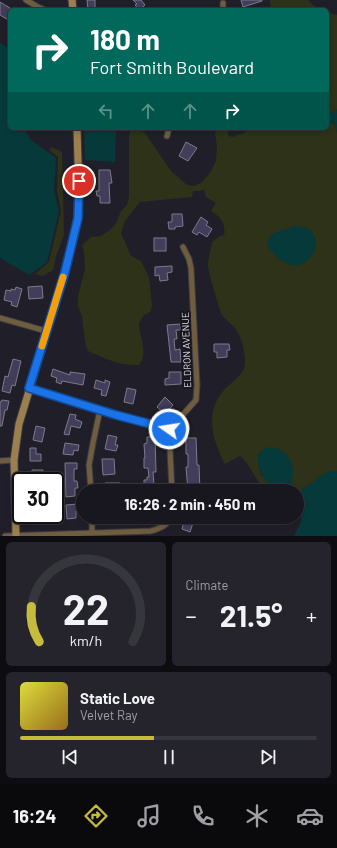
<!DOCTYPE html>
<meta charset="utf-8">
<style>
:root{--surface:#18171f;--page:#25242c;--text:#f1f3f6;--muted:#9f9fa4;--line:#36363d;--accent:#c6bb3c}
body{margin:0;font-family:Barlow,sans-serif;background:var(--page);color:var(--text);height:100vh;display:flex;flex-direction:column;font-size:15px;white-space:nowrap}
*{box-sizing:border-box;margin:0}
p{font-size:13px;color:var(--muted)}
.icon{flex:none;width:22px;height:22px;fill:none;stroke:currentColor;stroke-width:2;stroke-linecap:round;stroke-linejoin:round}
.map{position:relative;height:536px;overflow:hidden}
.sheet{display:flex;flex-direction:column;gap:6px;padding:6px;background:#0d0d11;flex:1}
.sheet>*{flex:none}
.top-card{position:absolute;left:8px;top:8px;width:321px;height:122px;border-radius:6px;box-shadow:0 2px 6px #0003,0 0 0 1px var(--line);background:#00695c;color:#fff;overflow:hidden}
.speed{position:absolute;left:12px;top:472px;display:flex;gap:8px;font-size:20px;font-weight:700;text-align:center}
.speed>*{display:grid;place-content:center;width:52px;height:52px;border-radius:50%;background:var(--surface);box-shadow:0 2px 6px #0003,0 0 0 1px var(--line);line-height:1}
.speed .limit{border:2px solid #111;border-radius:6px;background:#fff;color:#111}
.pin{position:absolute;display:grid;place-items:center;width:34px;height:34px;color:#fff;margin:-17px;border:2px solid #fff;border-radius:50%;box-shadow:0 1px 4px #0007}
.me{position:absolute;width:44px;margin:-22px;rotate:283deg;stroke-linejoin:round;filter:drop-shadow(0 0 3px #0008)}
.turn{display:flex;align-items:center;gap:14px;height:84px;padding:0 16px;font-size:18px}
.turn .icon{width:52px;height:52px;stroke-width:2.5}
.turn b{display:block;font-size:28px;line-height:34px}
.lanes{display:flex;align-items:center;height:38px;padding:0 16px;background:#0003;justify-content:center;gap:20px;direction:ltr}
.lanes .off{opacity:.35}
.big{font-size:30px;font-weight:700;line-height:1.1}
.sheet .widget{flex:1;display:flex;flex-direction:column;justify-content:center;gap:6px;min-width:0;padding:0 14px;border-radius:6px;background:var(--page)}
.sheet .dial{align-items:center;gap:0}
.dial svg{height:104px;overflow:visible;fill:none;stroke:var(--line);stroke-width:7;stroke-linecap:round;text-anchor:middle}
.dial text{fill:var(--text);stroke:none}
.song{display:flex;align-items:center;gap:12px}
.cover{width:48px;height:48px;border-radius:6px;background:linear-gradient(135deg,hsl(60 70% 55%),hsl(40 70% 35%))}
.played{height:4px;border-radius:2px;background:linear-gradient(90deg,var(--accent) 45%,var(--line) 45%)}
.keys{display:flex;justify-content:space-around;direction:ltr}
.heat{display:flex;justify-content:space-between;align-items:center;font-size:22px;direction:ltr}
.sheet .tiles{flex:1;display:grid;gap:6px;grid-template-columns:1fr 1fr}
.widget:last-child{grid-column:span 2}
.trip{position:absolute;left:76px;top:484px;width:228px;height:40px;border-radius:20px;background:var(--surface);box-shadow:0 2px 6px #0003,0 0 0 1px var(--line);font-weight:700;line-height:40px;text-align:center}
.tab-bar{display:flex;height:64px;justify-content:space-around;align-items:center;background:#0a090c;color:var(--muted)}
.tab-bar .icon{width:28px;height:28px}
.tab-bar .active{color:var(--accent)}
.tab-bar b{font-size:18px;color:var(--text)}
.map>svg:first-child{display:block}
</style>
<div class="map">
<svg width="337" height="536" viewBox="0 0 337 536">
<rect width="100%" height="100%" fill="#201f29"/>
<g fill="#2e3219" fill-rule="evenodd">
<path d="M270,0H308L313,5L322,10H271Z"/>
<path d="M327,12L337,15V109L334,112L328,114Z"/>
<path d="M329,123C336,123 336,126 337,133V471C327,476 315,480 306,487C302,490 302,494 297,496V491H265C258,483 247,460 240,456L225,464C212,440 204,411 225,389C232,382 245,374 245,363C245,352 242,337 235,328C231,323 224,319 221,313C219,307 208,271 208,266C208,258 211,250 212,242L220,236H224C226,224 221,217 211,211L216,203L206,197L204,190L200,191H193L192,197L140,202L125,221L121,233L131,256L141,261L149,277L152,306L150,312L144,315L139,323C139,337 149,353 139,365C121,366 105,359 88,351L85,342L82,316L78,306V296L85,269L84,252L82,245L91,237L101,236L111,229L116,223L121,211L127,205L129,197V136L131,128L145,133L171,171L187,185L194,186L201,183L210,173L216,161L217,146L215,133L218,128H228V135L232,137L244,133L251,128H327V124ZM295,226C306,226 310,231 316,239L290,265C274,254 271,257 271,235ZM259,452L293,467C293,475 292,482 288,488L283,490L261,475L258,463Z"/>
<path d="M52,147L62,152L64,235L56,256L53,270L43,276L35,274L49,262L61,211L57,191L58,157L49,150Z"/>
</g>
<g fill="#063a3a">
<path d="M0,43L10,49V128H24L31,140L56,158L54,191L59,211L47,262L29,275L0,258Z"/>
<path d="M337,109V133C336,127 335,120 327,124V114L334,112Z"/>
<path d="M84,128H119L116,129L115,162L85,160Z"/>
<path d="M295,226C332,226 313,274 289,264C285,263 279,259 276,256C273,253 271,250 267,247C267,232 282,230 295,226Z"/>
<path d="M268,447C290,447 300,472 288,488C267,493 255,469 259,452Z"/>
<path d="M337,471V536H294L301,522V516L297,496L301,495L303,488C312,485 318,476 327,472C330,471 334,471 337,471Z"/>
</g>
<g fill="#413d5b" stroke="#7c7b87">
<path d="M87,0H95V10H88Z"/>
<path d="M133,0H141L145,5L139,10L135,5L137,4Z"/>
<path d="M241,0H262V1L243,7Z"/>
<path d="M0,2L10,8V21L0,15Z"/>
<path d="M186,142L197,148L188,161L179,156Z"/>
<path d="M99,170H110L112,183H109L110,203H100V196H97L96,191H99Z"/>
<path d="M172,214H182L183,226L175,227V229H169L168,222H172Z"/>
<path d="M201,217L208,222L206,225L212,229L207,237L199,232L197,235L192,232Z"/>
<rect x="154" y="238" width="12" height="13"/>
<path d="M172,266V272L167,273L168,280L160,281L159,275L155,276V267Z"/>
<path d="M42,286L43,298L29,299L28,287Z"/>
<path d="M16,287L22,289L17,307L11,305L12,302L4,300L6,290L11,291V289L15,290Z"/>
<path d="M180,324L181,330H176L177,339H174L175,350L180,349L181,362H171L167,325Z"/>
<path d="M214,344H229L230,350H227V357L217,358V352H214Z"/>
<path d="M13,359L21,361L15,386L12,385L10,393L2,391L5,376L8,377Z"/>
<path d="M53,369L70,375V372L85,374L83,385L62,381L61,384L56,382L57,378L51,376Z"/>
<path d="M169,372H181V384L165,385V379L169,378Z"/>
<path d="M96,380L105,383V380L110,382L106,396L101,395L102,390L94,388Z"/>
<path d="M127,388L136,390L133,404L124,402Z"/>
<path d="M165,397L173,405L165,414L157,407Z"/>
<path d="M2,400L9,401L7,410H5L2,426H0V402H1Z"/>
<path d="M70,414L76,415L75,419L82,422L80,428L71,426L69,435L64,434Z"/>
<path d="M36,426L45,428L42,442L33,440Z"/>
<path d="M108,435L117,437L115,445H118L116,451L105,449Z"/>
<path d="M147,437H155L156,472H153L154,485H156V491H144V480H147V477H149L148,468H144V458H145L144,444L147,443Z"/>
<path d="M186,438H196L197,465H199L200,491H188L186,467H188V454H186Z"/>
<path d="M65,443L79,445L78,451L74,450L73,455L63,454Z"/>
<path d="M30,448H36V454H41V461H30Z"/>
<path d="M102,459H114L115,474L103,475Z"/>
<path d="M65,463H77V469H74V481H77L78,488H75V496L66,497Z"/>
<path d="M32,470H43L44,481H32Z"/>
<path d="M105,483H120L121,491H105Z"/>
<path d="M78,504V511H76V518L67,519L66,505Z"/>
<rect x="33" y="515" width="8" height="7"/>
<path d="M185,518L194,520L190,532L182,529Z"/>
</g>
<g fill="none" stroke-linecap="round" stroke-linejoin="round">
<g stroke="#3b3a43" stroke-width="7">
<g id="street">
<path d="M26,0L38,7L45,10"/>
<path d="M223,3V10"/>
<path d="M167,136L169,128"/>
<path d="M0,318L46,331"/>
<path d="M29,388L146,424L169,429"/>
<path d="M0,461L14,460"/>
<path d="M91,491L89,465L93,443L100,410"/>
<path d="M172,491L169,429L179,419L196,400L197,385L191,268L189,259L183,247"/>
<path d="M92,517V532"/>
<path d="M5,536L151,531C160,528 167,526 171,517"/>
</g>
</g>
<g stroke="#3b3a43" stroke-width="9">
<g id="secondary">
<path d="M72,0L73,10"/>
<path d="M16,536L14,460L19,424L65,272L78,218L79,195L77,128"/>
</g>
</g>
<use href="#street" stroke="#6f5d3f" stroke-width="5"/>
<use href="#secondary" stroke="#9b7f4e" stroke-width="7"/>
</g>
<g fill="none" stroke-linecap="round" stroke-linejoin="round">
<g stroke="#114b97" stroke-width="10">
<path id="route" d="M79,181L78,218L65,272L29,388L116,415L169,429"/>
</g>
<use href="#route" stroke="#1a73e8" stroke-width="7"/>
<path stroke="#f59e0b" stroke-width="7" d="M42,346L63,277"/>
</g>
<g text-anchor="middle" stroke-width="4" stroke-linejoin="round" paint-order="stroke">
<g font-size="10" fill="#dfdfe6" stroke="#17161f">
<text transform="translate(186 350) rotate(-92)" y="4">ELDRON AVENUE</text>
</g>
</g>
</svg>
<div class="speed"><div class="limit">30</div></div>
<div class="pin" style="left:79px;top:181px;background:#d93025"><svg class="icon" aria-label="arrive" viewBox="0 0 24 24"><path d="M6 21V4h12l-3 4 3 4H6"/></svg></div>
<svg class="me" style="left:169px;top:429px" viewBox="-20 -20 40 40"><circle r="17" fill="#1a73e8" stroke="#fff" stroke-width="3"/><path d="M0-11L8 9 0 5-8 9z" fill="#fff"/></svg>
<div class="trip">16:26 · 2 min · 450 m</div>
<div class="top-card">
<div class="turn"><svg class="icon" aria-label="right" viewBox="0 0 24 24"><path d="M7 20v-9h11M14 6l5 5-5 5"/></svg><div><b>180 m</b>Fort Smith Boulevard</div></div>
<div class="lanes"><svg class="icon off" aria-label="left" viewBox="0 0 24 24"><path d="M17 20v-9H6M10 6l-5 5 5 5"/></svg><svg class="icon off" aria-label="ahead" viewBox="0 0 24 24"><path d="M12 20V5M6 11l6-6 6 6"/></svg><svg class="icon off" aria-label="ahead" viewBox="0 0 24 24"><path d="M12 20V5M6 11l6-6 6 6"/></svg><svg class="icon" aria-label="right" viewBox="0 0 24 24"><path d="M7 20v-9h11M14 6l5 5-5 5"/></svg></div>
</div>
</div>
<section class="sheet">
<div class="tiles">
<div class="widget dial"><svg viewBox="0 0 100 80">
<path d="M14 69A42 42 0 1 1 86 69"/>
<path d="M14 69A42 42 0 0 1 8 42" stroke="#c6bb3c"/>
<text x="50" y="56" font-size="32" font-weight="700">22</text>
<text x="50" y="72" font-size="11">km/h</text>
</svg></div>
<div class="widget"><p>Climate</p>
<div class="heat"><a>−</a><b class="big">21.5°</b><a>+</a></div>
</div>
<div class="widget">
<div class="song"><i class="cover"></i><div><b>Static Love</b><p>Velvet Ray</p></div></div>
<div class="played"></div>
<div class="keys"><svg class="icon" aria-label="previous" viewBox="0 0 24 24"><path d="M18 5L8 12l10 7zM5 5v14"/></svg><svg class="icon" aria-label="pause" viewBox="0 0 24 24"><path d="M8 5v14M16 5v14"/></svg><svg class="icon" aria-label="next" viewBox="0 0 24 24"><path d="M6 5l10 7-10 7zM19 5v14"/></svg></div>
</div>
</div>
</section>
<nav class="tab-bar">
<b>16:24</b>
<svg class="icon active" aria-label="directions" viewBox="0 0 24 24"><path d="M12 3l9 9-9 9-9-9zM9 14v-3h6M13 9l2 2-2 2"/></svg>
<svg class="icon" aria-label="music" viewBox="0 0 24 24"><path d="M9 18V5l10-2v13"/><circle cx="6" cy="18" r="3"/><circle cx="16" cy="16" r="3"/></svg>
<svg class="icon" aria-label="phone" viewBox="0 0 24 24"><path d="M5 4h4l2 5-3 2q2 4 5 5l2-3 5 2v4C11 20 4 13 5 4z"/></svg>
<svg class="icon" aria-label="climate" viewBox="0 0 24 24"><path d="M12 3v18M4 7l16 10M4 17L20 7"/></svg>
<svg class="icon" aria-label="car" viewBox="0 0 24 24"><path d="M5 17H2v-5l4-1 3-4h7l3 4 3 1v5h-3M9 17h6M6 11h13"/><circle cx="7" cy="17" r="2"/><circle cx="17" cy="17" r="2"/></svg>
</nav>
